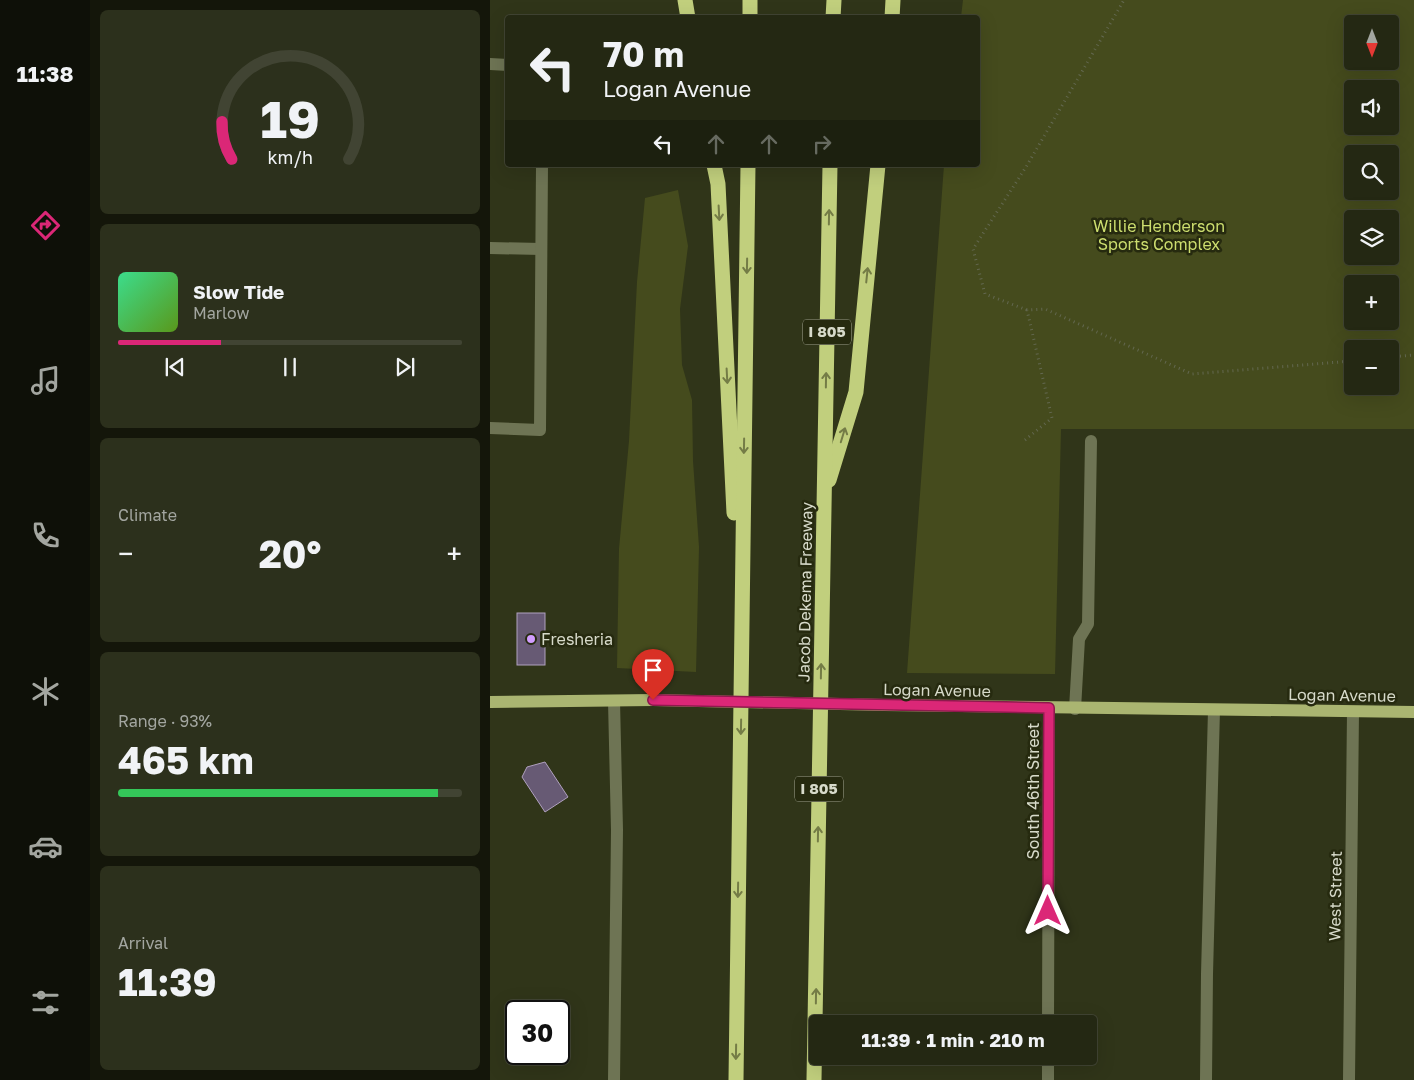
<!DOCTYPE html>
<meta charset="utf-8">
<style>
:root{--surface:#242813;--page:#2c301c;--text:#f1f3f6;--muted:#a3a6a0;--line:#414433;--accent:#db2777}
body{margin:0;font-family:"Golos Text",sans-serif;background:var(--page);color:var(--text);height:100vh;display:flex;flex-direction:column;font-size:19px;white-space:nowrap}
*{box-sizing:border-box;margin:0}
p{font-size:16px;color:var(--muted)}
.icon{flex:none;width:28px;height:28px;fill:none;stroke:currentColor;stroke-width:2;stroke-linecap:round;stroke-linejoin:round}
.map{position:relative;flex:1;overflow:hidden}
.details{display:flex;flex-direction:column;gap:10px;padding:10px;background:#14160a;width:400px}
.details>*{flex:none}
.banner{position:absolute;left:15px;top:15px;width:475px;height:152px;border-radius:5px;box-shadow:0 5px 20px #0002,0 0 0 1px var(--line);background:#242813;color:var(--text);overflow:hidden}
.needle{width:32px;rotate:180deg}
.buttons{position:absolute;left:854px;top:15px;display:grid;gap:10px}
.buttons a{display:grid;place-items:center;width:55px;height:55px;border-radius:5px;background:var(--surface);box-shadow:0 5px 20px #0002,0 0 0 1px var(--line);font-size:25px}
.speed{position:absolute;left:15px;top:1000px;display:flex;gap:10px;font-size:25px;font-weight:700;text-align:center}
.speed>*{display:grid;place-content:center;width:65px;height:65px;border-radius:50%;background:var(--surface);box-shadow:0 5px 20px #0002,0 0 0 1px var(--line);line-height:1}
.speed .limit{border:2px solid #111;border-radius:8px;background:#fff;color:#111}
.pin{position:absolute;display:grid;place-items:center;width:42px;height:42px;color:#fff;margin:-51px -21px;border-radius:50% 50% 50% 0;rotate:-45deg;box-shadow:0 0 5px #0007}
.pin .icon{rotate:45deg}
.me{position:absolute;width:55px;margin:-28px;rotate:0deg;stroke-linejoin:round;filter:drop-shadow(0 0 4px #0008)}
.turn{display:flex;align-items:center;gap:18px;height:105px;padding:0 15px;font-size:22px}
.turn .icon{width:65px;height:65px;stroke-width:2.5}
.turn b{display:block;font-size:35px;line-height:42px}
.lanes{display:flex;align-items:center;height:48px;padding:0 15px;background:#0003;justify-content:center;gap:25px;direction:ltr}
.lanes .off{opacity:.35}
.big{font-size:38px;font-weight:700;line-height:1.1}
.details .widget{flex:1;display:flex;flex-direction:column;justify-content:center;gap:8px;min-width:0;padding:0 18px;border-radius:8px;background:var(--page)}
.details .dial{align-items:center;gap:0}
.dial svg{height:130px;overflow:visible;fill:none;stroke:var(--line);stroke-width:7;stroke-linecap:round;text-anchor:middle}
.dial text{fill:var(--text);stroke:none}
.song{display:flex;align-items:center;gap:15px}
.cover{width:60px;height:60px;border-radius:8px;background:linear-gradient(135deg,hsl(150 70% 55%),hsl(90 70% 35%))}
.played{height:5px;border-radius:2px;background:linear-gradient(90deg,var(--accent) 30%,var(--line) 30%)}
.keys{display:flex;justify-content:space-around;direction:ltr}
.heat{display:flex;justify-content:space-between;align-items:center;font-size:28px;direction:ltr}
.charge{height:8px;border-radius:4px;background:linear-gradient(90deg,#34c759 93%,var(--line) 0)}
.trip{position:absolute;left:319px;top:1015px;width:288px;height:50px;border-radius:5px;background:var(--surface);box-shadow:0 5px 20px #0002,0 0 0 1px var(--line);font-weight:700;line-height:50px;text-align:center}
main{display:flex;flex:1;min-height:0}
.menu{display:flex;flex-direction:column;width:90px;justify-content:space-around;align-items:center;background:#0e1008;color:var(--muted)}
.menu .icon{width:35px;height:35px}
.menu .active{color:var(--accent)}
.menu b{font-size:22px;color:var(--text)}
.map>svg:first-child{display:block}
</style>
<main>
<nav class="menu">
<b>11:38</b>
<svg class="icon active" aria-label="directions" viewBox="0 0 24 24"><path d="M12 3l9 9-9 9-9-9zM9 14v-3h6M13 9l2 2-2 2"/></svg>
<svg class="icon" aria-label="music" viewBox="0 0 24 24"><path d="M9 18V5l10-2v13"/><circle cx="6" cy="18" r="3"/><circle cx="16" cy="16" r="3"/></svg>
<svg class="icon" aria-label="phone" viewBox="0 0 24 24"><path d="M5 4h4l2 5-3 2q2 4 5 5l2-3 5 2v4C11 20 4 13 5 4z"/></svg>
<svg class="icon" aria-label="climate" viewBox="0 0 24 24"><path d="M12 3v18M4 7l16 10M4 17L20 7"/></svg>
<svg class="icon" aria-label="car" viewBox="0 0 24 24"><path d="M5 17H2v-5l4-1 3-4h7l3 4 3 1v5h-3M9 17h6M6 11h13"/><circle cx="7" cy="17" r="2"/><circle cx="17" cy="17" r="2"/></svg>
<svg class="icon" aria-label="filters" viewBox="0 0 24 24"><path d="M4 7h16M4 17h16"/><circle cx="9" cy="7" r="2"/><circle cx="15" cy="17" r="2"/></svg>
</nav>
<section class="details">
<div class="widget dial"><svg viewBox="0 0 100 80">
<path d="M14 69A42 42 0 1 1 86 69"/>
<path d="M14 69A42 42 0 0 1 8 46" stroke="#db2777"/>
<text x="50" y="56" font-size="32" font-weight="700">19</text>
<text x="50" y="72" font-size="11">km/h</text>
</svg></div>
<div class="widget">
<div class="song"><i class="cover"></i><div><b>Slow Tide</b><p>Marlow</p></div></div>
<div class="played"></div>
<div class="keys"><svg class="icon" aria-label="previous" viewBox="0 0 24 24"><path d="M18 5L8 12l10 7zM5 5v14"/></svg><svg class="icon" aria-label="pause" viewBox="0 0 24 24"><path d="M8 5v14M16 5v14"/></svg><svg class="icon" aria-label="next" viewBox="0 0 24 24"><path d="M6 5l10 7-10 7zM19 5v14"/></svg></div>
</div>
<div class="widget"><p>Climate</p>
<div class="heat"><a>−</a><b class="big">20°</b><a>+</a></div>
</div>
<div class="widget"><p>Range · 93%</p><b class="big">465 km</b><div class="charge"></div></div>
<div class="widget"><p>Arrival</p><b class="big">11:39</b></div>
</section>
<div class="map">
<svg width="924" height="1080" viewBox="0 0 924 1080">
<rect width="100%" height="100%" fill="#303519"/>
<g fill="#454b1d" fill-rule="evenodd">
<path d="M473,0H924V429H571L565,674L417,673L454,165H488V18L471,17ZM862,24H900V61H862ZM862,89H900V126H862ZM862,154H900V191H862ZM862,219H900V256H862ZM862,284H900V321H862ZM862,349H900V386H862Z"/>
<path d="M188,190L198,246L190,309L192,365L202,400L203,461L209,547L206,672L127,668L129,549L139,441L147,282L155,198Z"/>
</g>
<g fill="#675a74" stroke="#b0a1bf">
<rect x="27" y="613" width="28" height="52"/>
<path d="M55,762L78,797L55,812L32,777L37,767Z"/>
</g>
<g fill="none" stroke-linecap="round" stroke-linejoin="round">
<g stroke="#636850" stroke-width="3" stroke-dasharray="1 4" stroke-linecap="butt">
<path d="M537,310L495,294L483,249L536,167L634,0"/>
<path d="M900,357L924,355"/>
<path d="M535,440L562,418L537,310L555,309L702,374L862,361"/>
</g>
<g stroke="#6e7454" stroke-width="12">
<path d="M0,64L18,65"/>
<path d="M0,248L51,249"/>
<path d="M0,428L50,430L52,165"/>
<path d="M585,709L589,639L598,624L601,441"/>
<path d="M558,1024L559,708"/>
<path d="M124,1080L127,830L124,701"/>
<path d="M558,1080V1056"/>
<path d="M716,1080L717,974L724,710"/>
<path d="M859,1080L863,712"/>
</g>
<g stroke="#aab571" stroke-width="12">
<path d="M0,702L163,700"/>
<path d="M394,705L924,712"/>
</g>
<g stroke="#c1cf7d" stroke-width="15">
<path d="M195,0L198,18"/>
<path d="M260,18V0"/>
<path d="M343,18L344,0"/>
<path d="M402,18L403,0"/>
<path d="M224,165L228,184L244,513"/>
<path d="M339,480L366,392L388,165"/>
<path d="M246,1080L258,165"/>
<path d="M324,1080L340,165"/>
</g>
<path stroke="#aab571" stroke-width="12" d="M163,700L394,705"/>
</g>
<defs><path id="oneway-shaft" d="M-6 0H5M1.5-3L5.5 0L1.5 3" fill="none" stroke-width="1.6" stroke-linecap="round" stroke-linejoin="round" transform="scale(1.25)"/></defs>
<g stroke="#747c46">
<use href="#oneway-shaft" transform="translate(229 213) rotate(87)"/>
<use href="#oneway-shaft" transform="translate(339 217) rotate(-89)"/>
<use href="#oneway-shaft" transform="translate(257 266) rotate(91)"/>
<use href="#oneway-shaft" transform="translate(377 275) rotate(-84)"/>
<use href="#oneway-shaft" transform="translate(237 376) rotate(87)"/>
<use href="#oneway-shaft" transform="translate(336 380) rotate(-89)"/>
<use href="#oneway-shaft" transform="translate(353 435) rotate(-73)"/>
<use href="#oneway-shaft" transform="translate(254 446) rotate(91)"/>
<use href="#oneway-shaft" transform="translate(331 671) rotate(-89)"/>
<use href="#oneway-shaft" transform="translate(251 727) rotate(91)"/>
<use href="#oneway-shaft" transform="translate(328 834) rotate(-89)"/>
<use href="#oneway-shaft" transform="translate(248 890) rotate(91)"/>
<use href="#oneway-shaft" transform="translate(326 996) rotate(-89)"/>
<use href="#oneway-shaft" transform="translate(246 1052) rotate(91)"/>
</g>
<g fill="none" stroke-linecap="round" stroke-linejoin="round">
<g stroke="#8e194d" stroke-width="12">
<path id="route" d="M163,700L559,708L558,911"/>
</g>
<use href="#route" stroke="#db2777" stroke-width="9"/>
</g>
<circle fill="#d19dfe" stroke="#262a0f" stroke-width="2" cx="41" cy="639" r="5"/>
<g text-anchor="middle" stroke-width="5" stroke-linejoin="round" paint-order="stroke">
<g fill="#262a0f" stroke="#a2a592" stroke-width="1">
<rect x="313" y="319.5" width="48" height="25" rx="4"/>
<rect x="305" y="776.5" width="48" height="25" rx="4"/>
</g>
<g font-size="15" font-weight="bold" fill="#d7daca">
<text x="337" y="337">I 805</text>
<text x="329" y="794">I 805</text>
</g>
<g font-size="16" fill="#cdde6f" stroke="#262a0f">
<text x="669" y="232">Willie Henderson<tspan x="669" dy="18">Sports Complex</tspan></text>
</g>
<g font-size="16" fill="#d7daca" stroke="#262a0f">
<text transform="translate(315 592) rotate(-89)" y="6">Jacob Dekema Freeway</text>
<text transform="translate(447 690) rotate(1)" y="6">Logan Avenue</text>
<text transform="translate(852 695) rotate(1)" y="6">Logan Avenue</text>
<text transform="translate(543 791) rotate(-90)" y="6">South 46th Street</text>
<text transform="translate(845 896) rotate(-89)" y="6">West Street</text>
</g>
<g font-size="16" fill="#d7daca" stroke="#262a0f" text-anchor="start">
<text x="51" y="645">Fresheria</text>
</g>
</g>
</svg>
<div class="buttons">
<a><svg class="needle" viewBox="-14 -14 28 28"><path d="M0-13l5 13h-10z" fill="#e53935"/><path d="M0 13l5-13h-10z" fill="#a3a6a0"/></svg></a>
<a><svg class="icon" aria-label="sound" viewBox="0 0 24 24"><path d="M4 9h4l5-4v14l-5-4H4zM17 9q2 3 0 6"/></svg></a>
<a><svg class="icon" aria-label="search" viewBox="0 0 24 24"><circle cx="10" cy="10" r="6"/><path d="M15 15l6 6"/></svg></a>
<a><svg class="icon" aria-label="layers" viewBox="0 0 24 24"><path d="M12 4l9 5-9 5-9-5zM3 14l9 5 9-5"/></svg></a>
<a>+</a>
<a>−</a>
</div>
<div class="speed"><div class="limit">30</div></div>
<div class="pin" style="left:163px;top:700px;background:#d93025"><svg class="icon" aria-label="arrive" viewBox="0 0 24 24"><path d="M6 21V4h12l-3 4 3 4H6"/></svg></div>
<svg class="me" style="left:558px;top:911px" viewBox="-20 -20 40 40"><path d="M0-17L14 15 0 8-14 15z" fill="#db2777" stroke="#fff" stroke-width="4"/></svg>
<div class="trip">11:39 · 1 min · 210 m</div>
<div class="banner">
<div class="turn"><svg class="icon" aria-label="left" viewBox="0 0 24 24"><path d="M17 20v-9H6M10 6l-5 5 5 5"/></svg><div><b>70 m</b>Logan Avenue</div></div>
<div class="lanes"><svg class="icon" aria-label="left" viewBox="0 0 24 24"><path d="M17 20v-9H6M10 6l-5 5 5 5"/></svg><svg class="icon off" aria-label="ahead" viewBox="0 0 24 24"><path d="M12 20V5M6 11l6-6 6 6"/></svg><svg class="icon off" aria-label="ahead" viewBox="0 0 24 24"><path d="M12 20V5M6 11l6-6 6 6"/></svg><svg class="icon off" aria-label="right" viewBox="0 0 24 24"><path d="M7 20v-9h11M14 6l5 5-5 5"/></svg></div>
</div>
</div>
</main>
